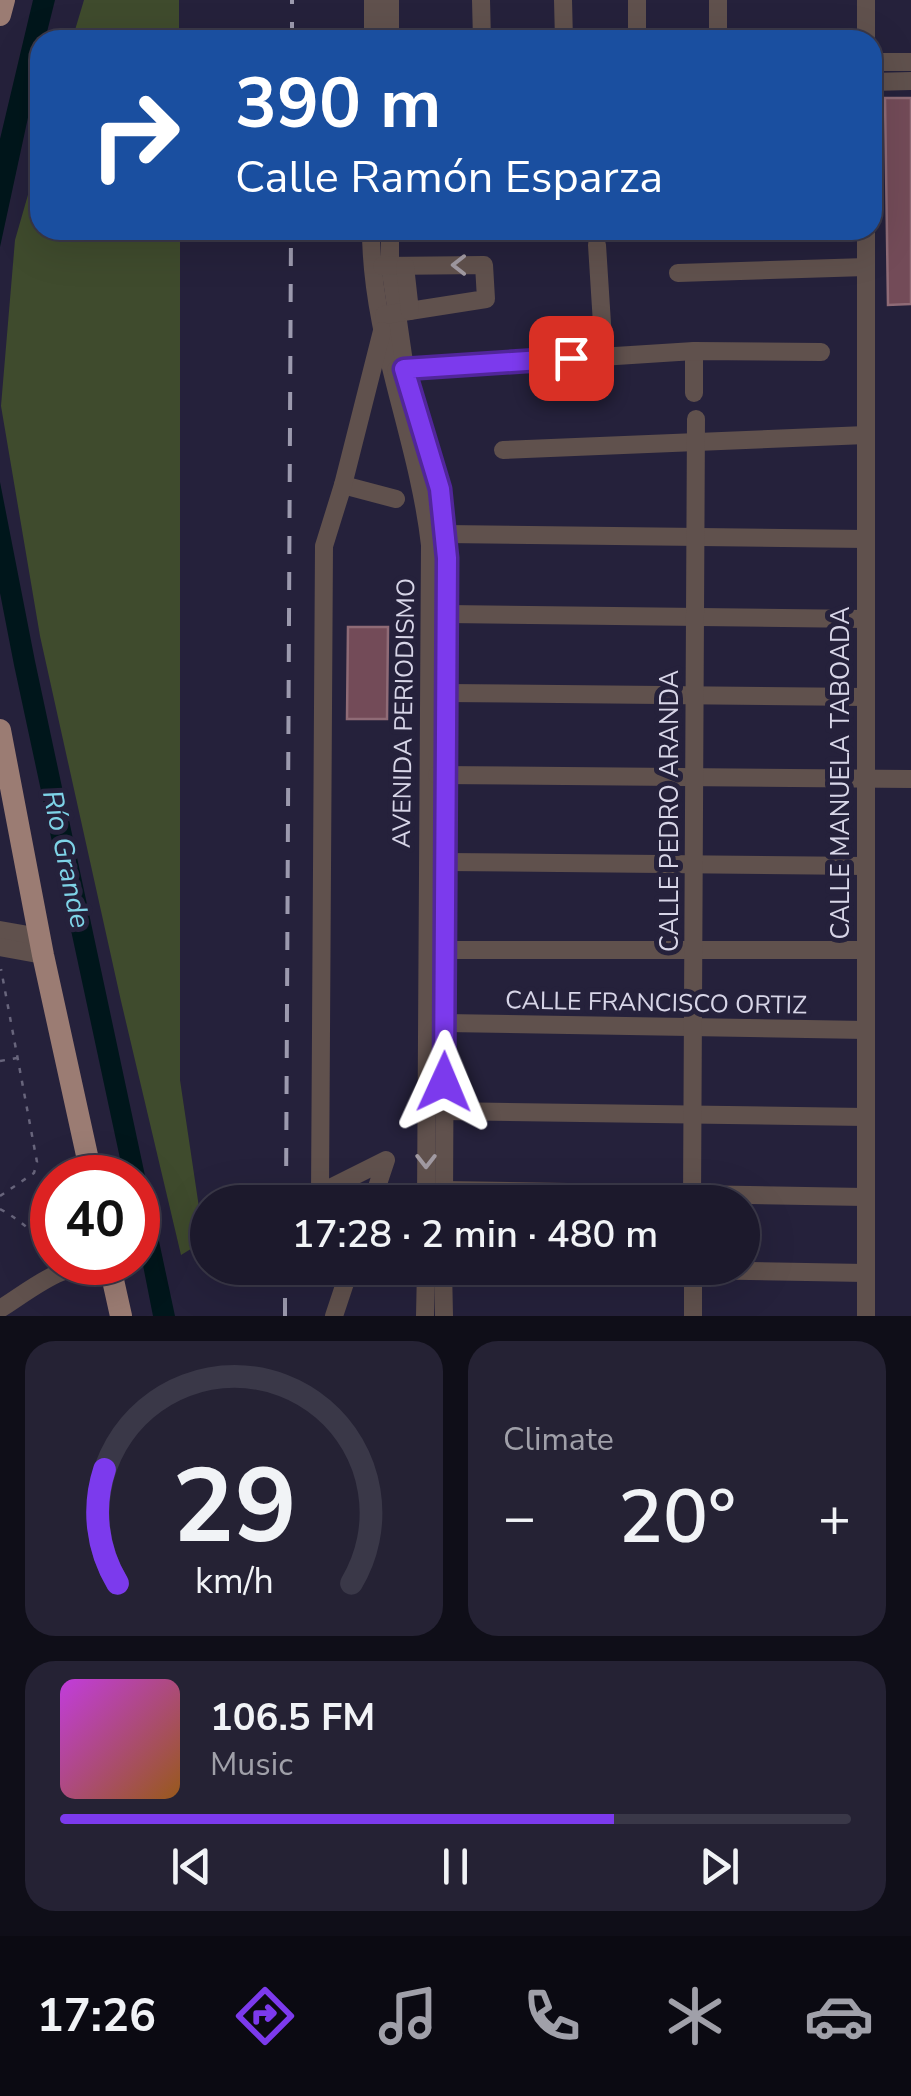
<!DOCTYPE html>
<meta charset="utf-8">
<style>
:root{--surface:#1c192c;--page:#252234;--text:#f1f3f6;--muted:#a0a0a9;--line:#3a3848;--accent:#7c3aed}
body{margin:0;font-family:"Nunito Sans",sans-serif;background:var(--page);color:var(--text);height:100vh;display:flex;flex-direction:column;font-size:38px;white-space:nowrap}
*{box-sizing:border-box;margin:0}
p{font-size:32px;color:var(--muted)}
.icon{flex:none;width:55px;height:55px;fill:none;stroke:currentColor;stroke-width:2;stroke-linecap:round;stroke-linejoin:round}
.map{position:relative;height:1316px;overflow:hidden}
.side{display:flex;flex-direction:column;gap:25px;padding:25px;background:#0f0e18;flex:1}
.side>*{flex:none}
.top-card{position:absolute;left:30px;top:30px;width:852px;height:210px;border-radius:30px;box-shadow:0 10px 40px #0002,0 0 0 2px var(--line);background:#1a4fa0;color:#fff;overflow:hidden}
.speed{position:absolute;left:30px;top:1155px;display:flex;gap:20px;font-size:50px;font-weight:700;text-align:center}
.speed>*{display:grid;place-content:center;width:130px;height:130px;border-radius:50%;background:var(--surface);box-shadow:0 10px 40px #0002,0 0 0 2px var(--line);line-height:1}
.speed .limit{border:15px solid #d22;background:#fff;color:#111}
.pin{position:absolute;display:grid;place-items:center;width:85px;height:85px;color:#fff;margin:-42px;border-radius:20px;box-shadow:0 5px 15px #0006}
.me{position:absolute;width:110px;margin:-55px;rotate:1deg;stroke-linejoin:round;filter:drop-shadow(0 0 8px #0008)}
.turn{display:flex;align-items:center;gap:35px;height:210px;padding:0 40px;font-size:45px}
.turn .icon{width:130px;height:130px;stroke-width:2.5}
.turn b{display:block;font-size:70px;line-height:85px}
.big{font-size:75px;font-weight:600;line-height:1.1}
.side .widget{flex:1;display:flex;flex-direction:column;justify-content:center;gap:15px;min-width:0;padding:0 35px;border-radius:30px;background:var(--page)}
.side .dial{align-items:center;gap:0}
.dial svg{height:260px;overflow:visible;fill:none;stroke:var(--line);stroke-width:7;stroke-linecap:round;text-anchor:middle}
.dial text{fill:var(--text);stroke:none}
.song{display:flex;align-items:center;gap:30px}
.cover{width:120px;height:120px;border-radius:15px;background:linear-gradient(135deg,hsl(290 70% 55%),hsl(30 70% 35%))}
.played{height:10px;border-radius:5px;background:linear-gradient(90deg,var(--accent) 70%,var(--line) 70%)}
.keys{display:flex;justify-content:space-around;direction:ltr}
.heat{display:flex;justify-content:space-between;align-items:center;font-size:55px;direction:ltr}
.side .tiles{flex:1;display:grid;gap:25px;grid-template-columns:1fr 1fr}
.widget:last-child{grid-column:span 2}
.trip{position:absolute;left:190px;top:1185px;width:570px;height:100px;border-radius:50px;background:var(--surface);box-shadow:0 10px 40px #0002,0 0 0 2px var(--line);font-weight:600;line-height:100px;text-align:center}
.tabs{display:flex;height:160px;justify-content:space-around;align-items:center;background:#0b0a12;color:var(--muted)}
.tabs .icon{width:70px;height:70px}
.tabs .active{color:var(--accent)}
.tabs b{font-size:45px;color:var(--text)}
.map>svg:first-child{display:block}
</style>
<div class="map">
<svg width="911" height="1316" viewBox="0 0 911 1316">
<rect width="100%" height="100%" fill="#25213b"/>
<g fill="#3f4b2d">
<path d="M84,0H179V40H72Z"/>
<path d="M40,153V230H180V1080L204,1241L181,1255L121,1001L40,636L1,406L15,240Z"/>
</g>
<g fill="#00161b">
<path d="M33,0H55L45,40H40V62L0,247V139Z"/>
<path d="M0,482L35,661L175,1316H153L138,1240V1178L124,1177L14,665L0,593Z"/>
</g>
<g fill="#734b58" stroke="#8f6b76" stroke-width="2.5">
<path d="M885,98H911V304L888,305Z"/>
<path d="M348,627H388L387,719H347Z"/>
</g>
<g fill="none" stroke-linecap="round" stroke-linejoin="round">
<g stroke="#68657c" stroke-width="2.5" stroke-dasharray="5 8" stroke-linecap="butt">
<path d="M0,1061L17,1058"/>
<path d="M0,1196L34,1173L37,1162L1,969"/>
<path d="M0,1209C22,1221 37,1235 52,1255"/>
</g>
<g stroke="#60514d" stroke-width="18">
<path d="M390,0V40"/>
<path d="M481,0L482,40"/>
<path d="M563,0L564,40"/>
<path d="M637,0V40"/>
<path d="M718,0V40"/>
<path d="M373,40V0"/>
<path d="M866,40V0"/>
<path d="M872,62H911"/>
<path d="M872,82L911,81"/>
<path d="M371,230C371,338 418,438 430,545L426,1202"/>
<path d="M390,230V266L405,369L440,489L447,558L444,1202"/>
<path d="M597,245L604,355"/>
<path d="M382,266L484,265L486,299L384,315"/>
<path d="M405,266L410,311"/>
<path d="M678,273L866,267"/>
<path d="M694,351V393"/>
<path d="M396,370L694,351L821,352"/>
<path d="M503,450L866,435"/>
<path d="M343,485L396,499"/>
<path d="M445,534L866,539"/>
<path d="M447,614L866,619"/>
<path d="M446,693L866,697"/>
<path d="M437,775L911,779"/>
<path d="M445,862L866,866"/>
<path d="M0,930L40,937"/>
<path d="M0,947L43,955"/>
<path d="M445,950H865"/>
<path d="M445,1023L866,1030"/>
<path d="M443,1111L866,1117"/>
<path d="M444,1190L865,1197"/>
<path d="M372,1202L386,1160L320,1193L324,546L343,485L382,331"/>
<path d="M692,1202L696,419"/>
<path d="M443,1268L444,1316"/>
<path d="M426,1275L693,1270L866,1273"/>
<path d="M0,1309C38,1285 62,1261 110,1265"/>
<path d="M334,1316L350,1268"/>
<path d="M425,1316L426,1268"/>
<path d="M693,1316V1268"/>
<path d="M866,1316V230"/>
</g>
<g stroke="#9b7c73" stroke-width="22">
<path d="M0,15L4,0"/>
<path d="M0,730L43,955L92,1178"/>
<path d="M109,1262L121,1316"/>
</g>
<g stroke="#9c9aae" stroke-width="4" stroke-dasharray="18 18" stroke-linecap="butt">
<path d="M292,40V0"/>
<path d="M286,1202L291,230"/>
<path d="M285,1316V1268"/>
</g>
</g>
<defs><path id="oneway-chevron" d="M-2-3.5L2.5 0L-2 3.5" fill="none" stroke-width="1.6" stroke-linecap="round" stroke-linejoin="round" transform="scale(2.5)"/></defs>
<g stroke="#a19aa2">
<use href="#oneway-chevron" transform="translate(459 265) rotate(180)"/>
<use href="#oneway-chevron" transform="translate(426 1161) rotate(90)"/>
</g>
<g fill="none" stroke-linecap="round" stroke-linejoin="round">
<g stroke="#51269a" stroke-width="25">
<path id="route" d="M444,1082L447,558L440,489L404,369L571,358"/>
</g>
<use href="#route" stroke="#7c3aed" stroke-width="18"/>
</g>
<g text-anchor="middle" stroke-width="10" stroke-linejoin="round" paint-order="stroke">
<g font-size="25" fill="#d7d5e7" stroke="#25213b">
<text transform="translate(403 713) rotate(-89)" y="9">AVENIDA PERIODISMO</text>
<text transform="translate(840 773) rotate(-90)" y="9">CALLE MANUELA TABOADA</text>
<text transform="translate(669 811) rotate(-90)" y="9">CALLE PEDRO ARANDA</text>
<text transform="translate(656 1002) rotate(1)" y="9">CALLE FRANCISCO ORTIZ</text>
</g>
<g font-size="28" font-style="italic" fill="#7ed3e7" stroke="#25213b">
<text transform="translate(67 859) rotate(78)" y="10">Río Grande</text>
</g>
</g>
</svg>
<div class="speed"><div class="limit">40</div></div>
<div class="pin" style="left:571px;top:358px;background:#d93025"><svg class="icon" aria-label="arrive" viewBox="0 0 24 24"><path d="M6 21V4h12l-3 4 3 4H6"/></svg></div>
<svg class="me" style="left:444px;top:1082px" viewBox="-20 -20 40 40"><path d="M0-17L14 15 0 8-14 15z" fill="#7c3aed" stroke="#fff" stroke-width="4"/></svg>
<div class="trip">17:28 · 2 min · 480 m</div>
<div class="top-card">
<div class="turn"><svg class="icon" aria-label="right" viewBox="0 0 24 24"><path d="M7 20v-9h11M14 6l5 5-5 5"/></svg><div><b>390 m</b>Calle Ramón Esparza</div></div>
</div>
</div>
<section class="side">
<div class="tiles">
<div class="widget dial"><svg viewBox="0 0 100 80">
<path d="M14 69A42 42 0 1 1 86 69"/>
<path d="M14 69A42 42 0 0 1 10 34" stroke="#7c3aed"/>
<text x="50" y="56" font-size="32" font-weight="700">29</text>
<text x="50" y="72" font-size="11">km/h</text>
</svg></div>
<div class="widget"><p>Climate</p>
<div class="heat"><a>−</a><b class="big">20°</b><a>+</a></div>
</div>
<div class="widget">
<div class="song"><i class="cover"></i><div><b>106.5 FM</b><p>Music</p></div></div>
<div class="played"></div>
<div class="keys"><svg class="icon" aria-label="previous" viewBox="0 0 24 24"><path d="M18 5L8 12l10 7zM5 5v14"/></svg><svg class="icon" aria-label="pause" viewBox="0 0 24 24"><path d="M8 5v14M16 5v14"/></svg><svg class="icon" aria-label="next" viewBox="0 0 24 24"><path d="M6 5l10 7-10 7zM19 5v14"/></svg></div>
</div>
</div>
</section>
<nav class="tabs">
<b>17:26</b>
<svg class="icon active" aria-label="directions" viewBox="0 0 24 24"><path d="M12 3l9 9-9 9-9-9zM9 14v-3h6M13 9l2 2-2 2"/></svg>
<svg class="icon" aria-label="music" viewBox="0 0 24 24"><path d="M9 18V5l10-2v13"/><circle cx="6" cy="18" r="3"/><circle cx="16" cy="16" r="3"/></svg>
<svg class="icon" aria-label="phone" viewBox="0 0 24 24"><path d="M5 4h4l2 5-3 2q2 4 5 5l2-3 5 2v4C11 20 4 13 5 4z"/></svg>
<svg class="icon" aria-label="climate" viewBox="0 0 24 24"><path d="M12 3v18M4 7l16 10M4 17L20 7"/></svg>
<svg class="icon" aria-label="car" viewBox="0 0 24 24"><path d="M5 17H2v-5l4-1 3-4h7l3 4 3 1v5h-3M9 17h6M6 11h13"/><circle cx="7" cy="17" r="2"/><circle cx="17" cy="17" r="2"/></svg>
</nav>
